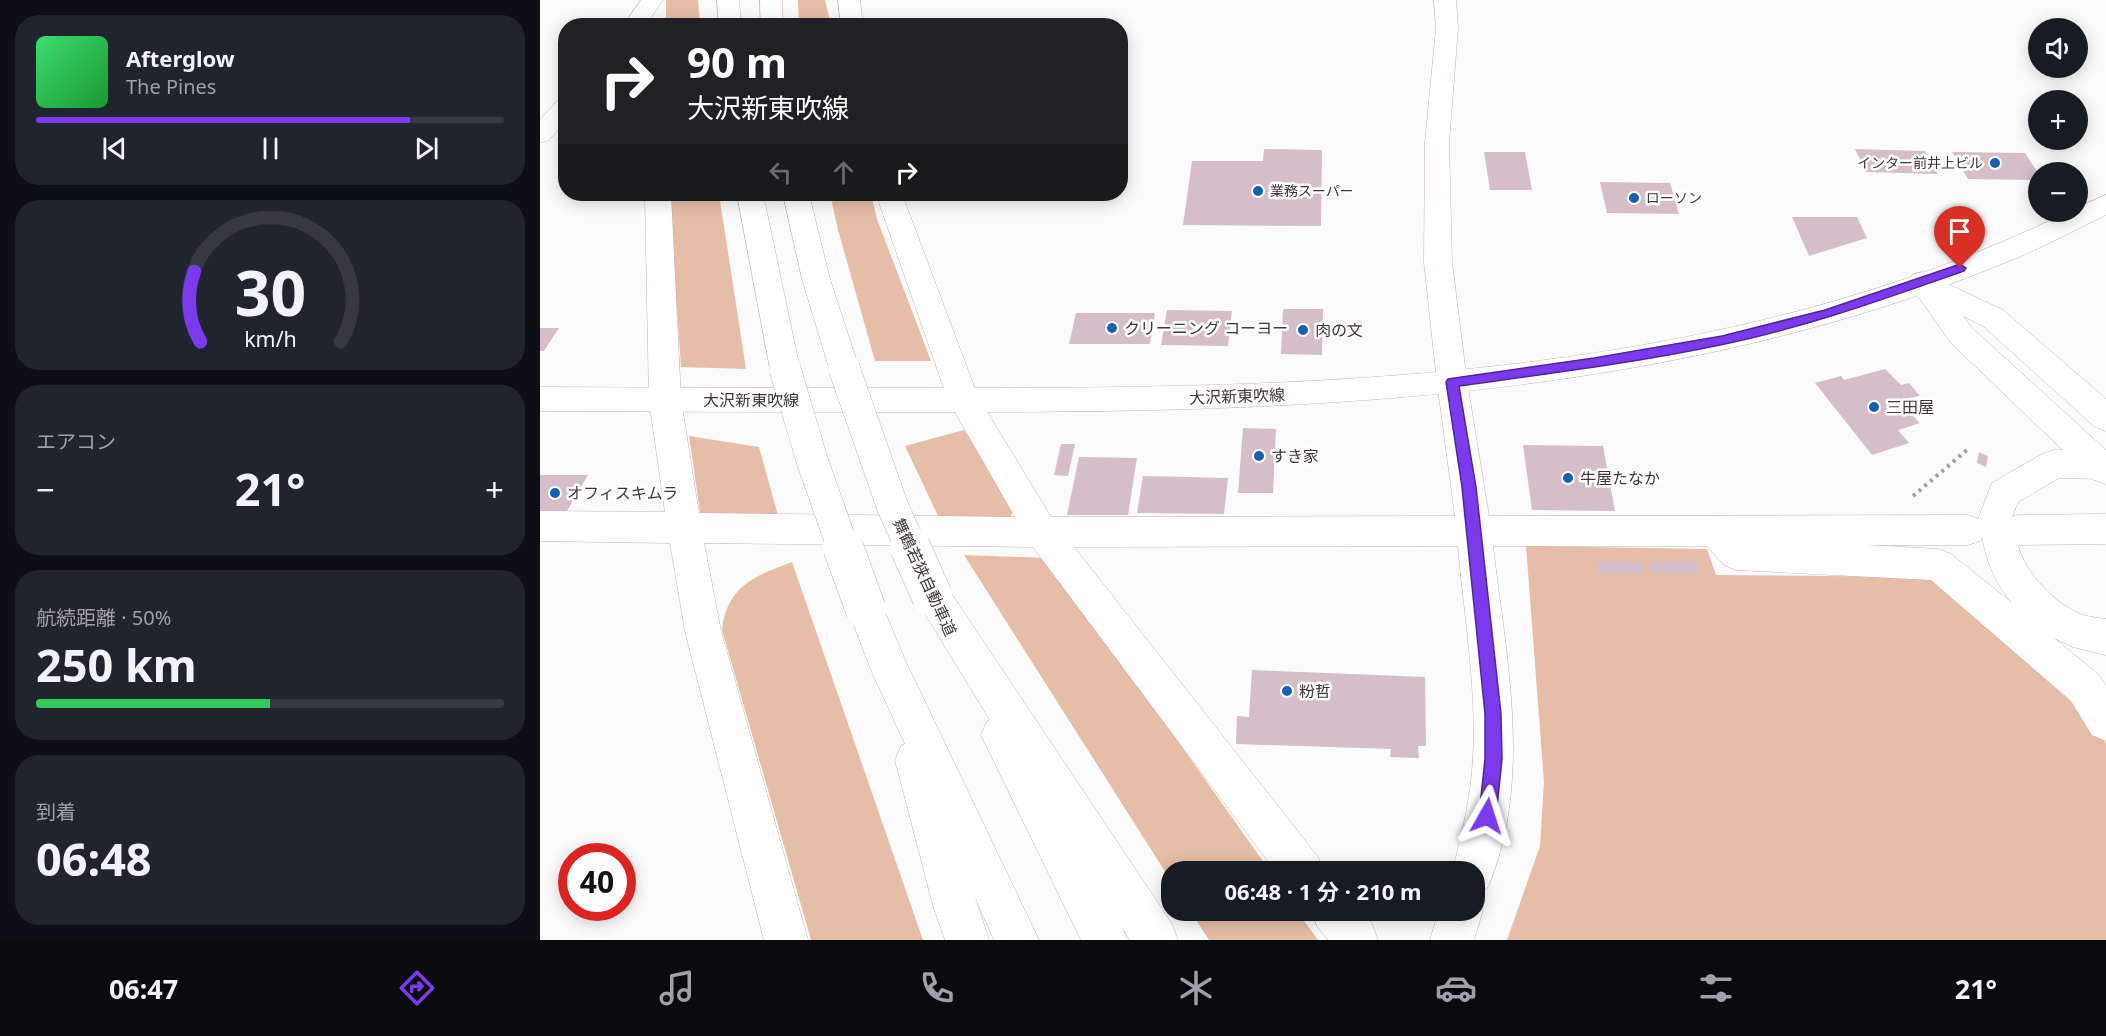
<!DOCTYPE html>
<html lang="ja">
<meta charset="utf-8">
<style>
:root{--surface:#171b24;--page:#20242c;--text:#f1f3f6;--muted:#9ea1a6;--line:#363941;--accent:#7c3aed}
body{margin:0;font-family:"Noto Sans","Noto Sans JP",sans-serif;background:var(--page);color:var(--text);height:100vh;display:flex;flex-direction:column;font-size:22px;white-space:nowrap}
*{box-sizing:border-box;margin:0}
p{font-size:20px;color:var(--muted)}
.icon{flex:none;width:33px;height:33px;fill:none;stroke:currentColor;stroke-width:2;stroke-linecap:round;stroke-linejoin:round}
.map{position:relative;flex:1;overflow:hidden}
.side{display:flex;flex-direction:column;gap:15px;padding:15px;background:#0d0f14;width:540px}
.side>*{flex:none}
.hud{position:absolute;left:18px;top:18px;width:570px;height:183px;border-radius:24px;box-shadow:0 3px 15px #0003;background:#202124;color:#fff;overflow:hidden}
.controls{position:absolute;left:1488px;top:18px;display:grid;gap:12px}
.controls a{display:grid;place-items:center;width:60px;height:60px;border-radius:50%;background:var(--surface);box-shadow:0 3px 15px #0003;font-size:30px}
.speed{position:absolute;left:18px;top:843px;display:flex;gap:12px;font-size:30px;font-weight:700;text-align:center}
.speed>*{display:grid;place-content:center;width:78px;height:78px;border-radius:50%;background:var(--surface);box-shadow:0 3px 15px #0003;line-height:1}
.speed .limit{border:9px solid #d22;background:#fff;color:#111}
.pin{position:absolute;display:grid;place-items:center;width:51px;height:51px;color:#fff;margin:-62px -26px;border-radius:50% 50% 50% 0;rotate:-45deg;box-shadow:0 0 6px #0007}
.pin .icon{rotate:45deg}
.me{position:absolute;width:66px;margin:-33px;rotate:6deg;stroke-linejoin:round;filter:drop-shadow(0 0 4px #0008)}
.turn{display:flex;align-items:center;gap:21px;height:126px;padding:0 30px;font-size:27px}
.turn .icon{width:78px;height:78px;stroke-width:2.5}
.turn b{display:block;font-size:42px;line-height:51px}
.lanes{display:flex;align-items:center;height:57px;padding:0 30px;background:#0003;justify-content:center;gap:30px;direction:ltr}
.lanes .off{opacity:.35}
.big{font-size:45px;font-weight:700;line-height:1.1}
.side .tile{flex:1;display:flex;flex-direction:column;justify-content:center;gap:9px;min-width:0;padding:0 21px;border-radius:24px;background:var(--page)}
.side .dial{align-items:center;gap:0}
.dial svg{height:156px;overflow:visible;fill:none;stroke:var(--line);stroke-width:7;stroke-linecap:round;text-anchor:middle}
.dial text{fill:var(--text);stroke:none}
.song{display:flex;align-items:center;gap:18px}
.cover{width:72px;height:72px;border-radius:9px;background:linear-gradient(135deg,hsl(140 70% 55%),hsl(130 70% 35%))}
.played{height:6px;border-radius:3px;background:linear-gradient(90deg,var(--accent) 80%,var(--line) 80%)}
.keys{display:flex;justify-content:space-around;direction:ltr}
.heat{display:flex;justify-content:space-between;align-items:center;font-size:33px;direction:ltr}
.charge{height:9px;border-radius:4px;background:linear-gradient(90deg,#34c759 50%,var(--line) 0)}
.trip{position:absolute;left:621px;top:861px;width:324px;height:60px;border-radius:24px;background:var(--surface);box-shadow:0 3px 15px #0003;font-weight:700;line-height:60px;text-align:center}
.tabs{display:flex;height:96px;justify-content:space-around;align-items:center;background:#090b0e;color:var(--muted)}
.tabs .icon{width:42px;height:42px}
.tabs .active{color:var(--accent)}
.tabs b{font-size:27px;color:var(--text)}
main{display:flex;flex:1;min-height:0}
.map>svg:first-child{display:block}
</style>
<main>
<section class="side">
<div class="tile">
<div class="song"><i class="cover"></i><div><b>Afterglow</b><p>The Pines</p></div></div>
<div class="played"></div>
<div class="keys"><svg class="icon" aria-label="previous" viewBox="0 0 24 24"><path d="M18 5L8 12l10 7zM5 5v14"/></svg><svg class="icon" aria-label="pause" viewBox="0 0 24 24"><path d="M8 5v14M16 5v14"/></svg><svg class="icon" aria-label="next" viewBox="0 0 24 24"><path d="M6 5l10 7-10 7zM19 5v14"/></svg></div>
</div>
<div class="tile dial"><svg viewBox="0 0 100 80">
<path d="M14 69A42 42 0 1 1 86 69"/>
<path d="M14 69A42 42 0 0 1 11 33" stroke="#7c3aed"/>
<text x="50" y="56" font-size="32" font-weight="700">30</text>
<text x="50" y="72" font-size="11">km/h</text>
</svg></div>
<div class="tile"><p>エアコン</p>
<div class="heat"><a>−</a><b class="big">21°</b><a>+</a></div>
</div>
<div class="tile"><p>航続距離 · 50%</p><b class="big">250 km</b><div class="charge"></div></div>
<div class="tile"><p>到着</p><b class="big">06:48</b></div>
</section>
<div class="map">
<svg width="1566" height="940" viewBox="0 0 1566 940">
<rect width="100%" height="100%" fill="#fbfbfb"/>
<g fill="#e6bea7">
<path d="M126,0H158L160,25H126Z"/>
<path d="M258,0H285L291,25H259Z"/>
<path d="M129,194H179L206,369L141,367Z"/>
<path d="M290,194H331L337,219L391,361H335L298,230Z"/>
<path d="M424,430L474,505L470,520H400L365,446Z"/>
<path d="M149,436L219,447L239,519H161Z"/>
<path d="M986,546L1167,549L1176,575L1390,577L1462,635L1558,726L1566,744V940H967L1000,846L1004,782Z"/>
<path d="M424,555L508,558L730,871L632,872L631,881Z"/>
<path d="M252,562L383,940H271L182,630C187,586 215,576 252,562Z"/>
<path d="M650,911H757L778,940H669Z"/>
</g>
<g fill="#d5beca">
<path d="M724,149L782,150L781,226L643,225L652,161H723Z"/>
<path d="M1315,149L1385,151L1398,174L1326,172Z"/>
<path d="M944,152H985L992,190H950Z"/>
<path d="M1412,152L1485,153L1498,173V180L1428,179Z"/>
<path d="M1060,182L1130,183L1139,214L1067,213Z"/>
<path d="M1252,217H1317L1327,238L1269,256Z"/>
<path d="M743,309H783L782,355L741,354Z"/>
<path d="M627,310L692,311L688,346L621,345Z"/>
<path d="M536,313H615L610,344H529Z"/>
<path d="M0,328H19L4,351H0Z"/>
<path d="M1345,369L1361,385L1369,383L1380,396L1369,398L1378,411L1370,413L1380,423L1358,430L1369,443L1332,455L1275,383L1301,376L1304,380Z"/>
<path d="M703,428L736,429L733,493H698Z"/>
<path d="M521,444H535L528,476L514,475Z"/>
<path d="M983,445L1063,446L1075,511L992,510Z"/>
<path d="M1439,452L1448,456L1446,467L1437,463Z"/>
<path d="M539,457L597,458L588,515H527Z"/>
<path d="M0,475H48L27,511H0Z"/>
<path d="M603,476L688,478L684,514L597,513Z"/>
<path d="M1056,561L1103,562L1105,574L1058,573Z"/>
<path d="M1109,561L1157,562L1160,574L1111,573Z"/>
<path d="M712,670L885,677L886,746H878L879,758L850,757L851,749L696,744L697,716L709,717Z"/>
</g>
<g fill="none" stroke-linecap="round" stroke-linejoin="round">
<g stroke="#c8aeb2" stroke-width="1">
<g id="minor">
<path d="M101,0H123L105,26H83Z"/>
<path d="M298,0H320L323,26H301Z"/>
<path d="M894,0H916L918,28L909,143L912,262L927,382L949,516L1428,515L1438,519L1452,483L1502,454L1514,450L1566,451V479L1519,478L1478,502L1472,517L1478,515L1566,514V544L1478,545C1484,572 1517,606 1543,615C1550,617 1558,618 1566,619V655L1533,647L1514,638L1559,675L1566,686V741L1552,735L1531,701L1391,580L1196,570L1184,565L1167,546H953C966,658 993,779 948,887L934,893V872H912C922,834 931,797 933,758C937,688 924,616 918,546L534,547L778,857L784,872H736L493,547L164,543L181,631L268,940H224L145,631L130,543L0,541V511L125,512L109,400L105,194H131L141,400L159,513L475,517L408,400L336,194H362L438,397L511,517L915,516L897,382L884,262L885,143L896,28ZM1442,537C1447,563 1455,583 1472,603L1411,554L1399,549L1327,545H1428L1440,541Z"/>
<path d="M26,98V121L9,140L0,143V120L18,100Z"/>
<path d="M934,894L943,910L934,940H890L899,910H934Z"/>
<path d="M771,910H821L832,924L838,940H788L777,926Z"/>
</g>
</g>
<g stroke="#c8aeb2" stroke-width="1">
<path id="major" d="M1566,195V215C1537,229 1509,244 1479,257C1146,397 782,412 425,412C283,412 142,412 0,411V387C146,388 291,388 437,388C804,388 1192,376 1528,212H1538V207Z"/>
</g>
<g stroke="#c8aeb2" stroke-width="1">
<g id="highway">
<path d="M177,0H199L201,26H179Z"/>
<path d="M220,0H242L243,26H221Z"/>
<path d="M197,194H223L260,369L256,377L245,381L234,377L230,369Z"/>
<path d="M243,194H269L290,279L319,368L315,376L304,380L293,376L289,368L262,279Z"/>
<path d="M1382,272L1463,310L1566,399V431L1555,427L1443,326L1423,316L1431,327L1566,450V484L1554,480L1411,343L1368,282L1372,275Z"/>
<path d="M392,579L405,584L632,924L638,940H590L582,927L587,940H541L441,735L447,721L450,720L374,596L379,584Z"/>
<path d="M326,593L339,598L365,660L499,940H454L435,897L449,940H405L394,909L355,760L361,746L365,744L331,670L308,610L313,598Z"/>
</g>
</g>
<path stroke="#a29d9e" stroke-width="4" stroke-dasharray="3 4.5" stroke-linecap="butt" d="M1373,496L1427,450"/>
<use href="#minor" fill="#fff" fill-rule="evenodd"/>
<use href="#major" fill="#fff" fill-rule="evenodd"/>
<use href="#highway" fill="#fff" fill-rule="evenodd"/>
<g stroke="#c8aeb2" stroke-width="32" stroke-linecap="butt">
<g id="highway-bridge-far1">
<path d="M304,368L352,505L371,548"/>
<path d="M245,369L272,460L303,548"/>
</g>
</g>
<g stroke="#c8aeb2" stroke-width="41" stroke-linecap="butt">
<g id="highway-bridge">
<path d="M303,547L326,610"/>
<path d="M370,547L392,596"/>
</g>
</g>
<use href="#highway-bridge-far1" stroke="#fff" stroke-width="31"/>
<use href="#highway-bridge" stroke="#fff" stroke-width="40"/>
</g>
<path fill="#7c3aed" stroke="#51269a" stroke-width="1.5" d="M1420,264L1426,268L1424,271C1344,299 1264,328 1180,345C1094,363 1006,374 919,386L936,487L961,714L962,759L956,816L953,823L947,825L941,823L939,816L945,759V714L922,487L906,382L908,379L1054,358L1182,336L1285,310Z"/>
<g fill="#195faf" stroke="#fff" stroke-width="2">
<circle cx="1455" cy="163" r="6"/>
<circle cx="718" cy="191" r="6"/>
<circle cx="1094" cy="198" r="6"/>
<circle cx="572" cy="328" r="6"/>
<circle cx="763" cy="330" r="6"/>
<circle cx="1334" cy="407" r="6"/>
<circle cx="719" cy="456" r="6"/>
<circle cx="1028" cy="478" r="6"/>
<circle cx="15" cy="493" r="6"/>
<circle cx="747" cy="691" r="6"/>
</g>
<g text-anchor="middle" stroke-width="5" stroke-linejoin="round" paint-order="stroke">
<g font-size="14" fill="#413638" stroke="#fff" text-anchor="start">
<text x="1443" y="168" text-anchor="end">インター前井上ビル</text>
<text x="730" y="196">業務スーパー</text>
<text x="1106" y="203">ローソン</text>
</g>
<g font-size="16" fill="#413638" stroke="#fff" text-anchor="start">
<text x="584" y="334">クリーニング コーヨー</text>
<text x="775" y="336">肉の文</text>
<text x="1346" y="413">三田屋</text>
<text x="731" y="462">すき家</text>
<text x="1040" y="484">牛屋たなか</text>
<text x="27" y="499">オフィスキムラ</text>
<text x="759" y="697">粉哲</text>
</g>
<g font-size="16" fill="#413638" stroke="#fff">
<text transform="translate(697 396) rotate(-2)" y="6">大沢新東吹線</text>
<text x="211" y="406">大沢新東吹線</text>
<text transform="translate(385 577) rotate(65)" y="6">舞鶴若狭自動車道</text>
</g>
</g>
</svg>
<div class="controls">
<a><svg class="icon" aria-label="sound" viewBox="0 0 24 24"><path d="M4 9h4l5-4v14l-5-4H4zM17 9q2 3 0 6"/></svg></a>
<a>+</a>
<a>−</a>
</div>
<div class="speed"><div class="limit">40</div></div>
<div class="pin" style="left:1420px;top:268px;background:#d93025"><svg class="icon" aria-label="arrive" viewBox="0 0 24 24"><path d="M6 21V4h12l-3 4 3 4H6"/></svg></div>
<svg class="me" style="left:947px;top:816px" viewBox="-20 -20 40 40"><path d="M0-17L14 15 0 8-14 15z" fill="#7c3aed" stroke="#fff" stroke-width="4"/></svg>
<div class="trip">06:48 · 1 分 · 210 m</div>
<div class="hud">
<div class="turn"><svg class="icon" aria-label="right" viewBox="0 0 24 24"><path d="M7 20v-9h11M14 6l5 5-5 5"/></svg><div><b>90 m</b>大沢新東吹線</div></div>
<div class="lanes"><svg class="icon off" aria-label="left" viewBox="0 0 24 24"><path d="M17 20v-9H6M10 6l-5 5 5 5"/></svg><svg class="icon off" aria-label="ahead" viewBox="0 0 24 24"><path d="M12 20V5M6 11l6-6 6 6"/></svg><svg class="icon" aria-label="right" viewBox="0 0 24 24"><path d="M7 20v-9h11M14 6l5 5-5 5"/></svg></div>
</div>
</div>
</main>
<nav class="tabs">
<b>06:47</b>
<svg class="icon active" aria-label="directions" viewBox="0 0 24 24"><path d="M12 3l9 9-9 9-9-9zM9 14v-3h6M13 9l2 2-2 2"/></svg>
<svg class="icon" aria-label="music" viewBox="0 0 24 24"><path d="M9 18V5l10-2v13"/><circle cx="6" cy="18" r="3"/><circle cx="16" cy="16" r="3"/></svg>
<svg class="icon" aria-label="phone" viewBox="0 0 24 24"><path d="M5 4h4l2 5-3 2q2 4 5 5l2-3 5 2v4C11 20 4 13 5 4z"/></svg>
<svg class="icon" aria-label="climate" viewBox="0 0 24 24"><path d="M12 3v18M4 7l16 10M4 17L20 7"/></svg>
<svg class="icon" aria-label="car" viewBox="0 0 24 24"><path d="M5 17H2v-5l4-1 3-4h7l3 4 3 1v5h-3M9 17h6M6 11h13"/><circle cx="7" cy="17" r="2"/><circle cx="17" cy="17" r="2"/></svg>
<svg class="icon" aria-label="filters" viewBox="0 0 24 24"><path d="M4 7h16M4 17h16"/><circle cx="9" cy="7" r="2"/><circle cx="15" cy="17" r="2"/></svg>
<b>21°</b>
</nav>
